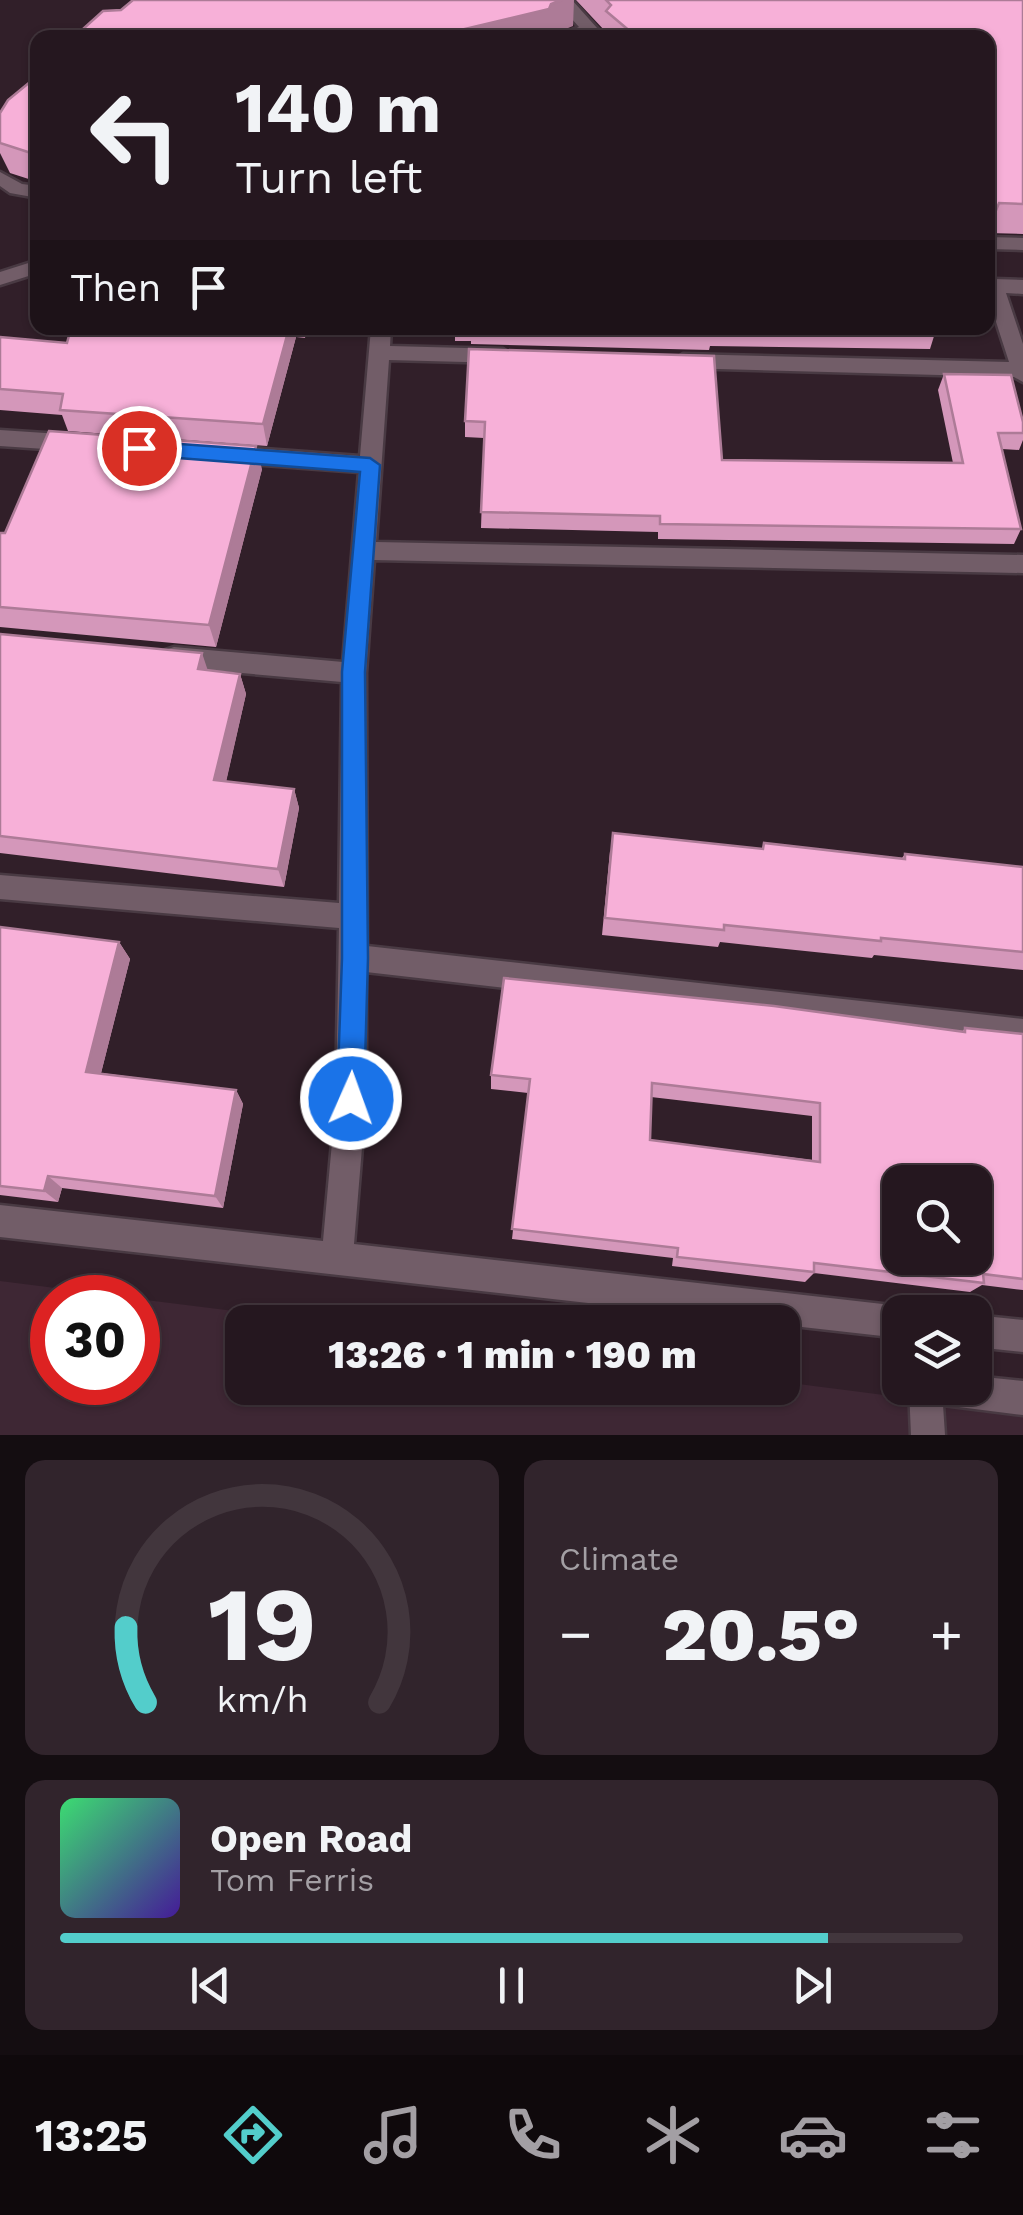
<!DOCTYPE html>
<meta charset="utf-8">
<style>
:root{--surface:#25171f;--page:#31242c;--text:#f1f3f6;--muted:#a39fa4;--line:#42363d;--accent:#53cdcb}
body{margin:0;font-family:"Work Sans",sans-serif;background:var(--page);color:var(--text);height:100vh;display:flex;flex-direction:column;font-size:38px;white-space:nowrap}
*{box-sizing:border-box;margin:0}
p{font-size:32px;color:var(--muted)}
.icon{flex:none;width:55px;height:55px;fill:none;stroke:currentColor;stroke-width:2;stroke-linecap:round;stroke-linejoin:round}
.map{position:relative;height:1435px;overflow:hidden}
.sheet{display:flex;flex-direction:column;gap:25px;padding:25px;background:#140d11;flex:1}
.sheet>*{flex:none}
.top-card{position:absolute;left:30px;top:30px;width:965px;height:305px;border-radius:20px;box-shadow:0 2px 8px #0004,0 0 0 2px var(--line);background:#25171f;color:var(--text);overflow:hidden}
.tools{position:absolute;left:882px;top:1165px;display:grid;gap:20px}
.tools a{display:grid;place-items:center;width:110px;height:110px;border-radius:20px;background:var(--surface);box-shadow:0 2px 8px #0004,0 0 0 2px var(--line);font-size:50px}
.speed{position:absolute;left:30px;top:1275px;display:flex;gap:20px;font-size:50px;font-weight:700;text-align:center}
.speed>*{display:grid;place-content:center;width:130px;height:130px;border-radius:50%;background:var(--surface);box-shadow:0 2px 8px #0004,0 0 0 2px var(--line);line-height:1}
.speed .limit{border:15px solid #d22;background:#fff;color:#111}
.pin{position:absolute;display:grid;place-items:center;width:85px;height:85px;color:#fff;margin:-42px;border:5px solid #fff;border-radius:50%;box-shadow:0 2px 10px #0007}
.me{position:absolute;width:110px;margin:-55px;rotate:2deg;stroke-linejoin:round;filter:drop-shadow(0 0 8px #0008)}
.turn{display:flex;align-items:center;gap:35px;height:210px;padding:0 40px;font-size:45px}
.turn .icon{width:130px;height:130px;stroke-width:2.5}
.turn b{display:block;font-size:70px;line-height:85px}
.then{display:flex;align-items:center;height:95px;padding:0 40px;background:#0003;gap:20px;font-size:38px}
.big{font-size:75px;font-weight:800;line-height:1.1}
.sheet .card{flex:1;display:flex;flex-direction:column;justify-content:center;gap:15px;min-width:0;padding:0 35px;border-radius:20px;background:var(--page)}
.sheet .dial{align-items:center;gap:0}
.dial svg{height:260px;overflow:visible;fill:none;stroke:var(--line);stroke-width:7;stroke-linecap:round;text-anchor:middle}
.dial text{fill:var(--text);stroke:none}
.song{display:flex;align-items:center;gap:30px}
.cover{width:120px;height:120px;border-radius:15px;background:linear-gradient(135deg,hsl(140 70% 55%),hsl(260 70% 35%))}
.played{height:10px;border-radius:5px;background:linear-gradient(90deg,var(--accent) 85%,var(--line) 85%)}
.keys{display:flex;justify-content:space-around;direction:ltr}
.heat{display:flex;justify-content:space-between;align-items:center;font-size:55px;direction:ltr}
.sheet .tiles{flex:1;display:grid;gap:25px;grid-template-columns:1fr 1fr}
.card:last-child{grid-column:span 2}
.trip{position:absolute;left:225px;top:1305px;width:575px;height:100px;border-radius:20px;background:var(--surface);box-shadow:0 2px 8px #0004,0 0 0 2px var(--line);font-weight:800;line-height:100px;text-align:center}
.menu{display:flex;height:160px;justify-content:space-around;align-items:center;background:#0f090c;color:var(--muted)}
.menu .icon{width:70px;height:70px}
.menu .on{color:var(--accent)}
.menu b{font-size:45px;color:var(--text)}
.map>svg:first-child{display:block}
</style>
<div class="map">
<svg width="1023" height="1435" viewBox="0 0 1023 1435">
<rect width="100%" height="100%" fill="#311f29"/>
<path fill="#3e2734" d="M0,1281L127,1297L52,1298V1382H138V1299L321,1322H242V1388H782L783,1382L1023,1413V1435H0Z"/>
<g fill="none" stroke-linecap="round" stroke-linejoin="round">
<g stroke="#493a43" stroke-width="5">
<g id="minor">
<path d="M555,0H572L606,38H552L579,27Z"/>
<path d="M0,172L22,184L38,186V198L10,193L0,186Z"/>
<path d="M988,237L1023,238V250L988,249Z"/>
<path d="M38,260V273L0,285V272Z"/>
<path d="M994,279L1023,280V294L1006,293L1023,344V382L1014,377L683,368L673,361L683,354L1009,362L988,297V280Z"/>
<path d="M371,328H391L390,346L503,349L513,356L503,363L389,360L376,542L1023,555V573L374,560L366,673L367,946L1023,1019V1047L366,972V1099L354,1244L900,1306L912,1312H900V1338L0,1237V1205L323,1241L336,1099L339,928L0,899V875L339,903L342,682L174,667L165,664L162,657L165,650L174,647L343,662L359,472L224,462L213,454L224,446L360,456Z"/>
<path d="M0,430L75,435L86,443L75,451L0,446Z"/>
<path d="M975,1315L1023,1320V1352L975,1347Z"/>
<path d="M975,1376L1023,1381V1415L943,1405L945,1435H911L909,1388H975Z"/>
</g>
</g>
<use href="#minor" fill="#725d68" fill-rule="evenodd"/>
</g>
<g fill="#d497ba" fill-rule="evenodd">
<path d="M576,0H1023V234L988,233V235V38H604L605,31Z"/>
<path d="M38,69V182L10,173L0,153V113L30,82Z"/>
<path d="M71,328H307L305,338L296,337L267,446L68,431L62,415L0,410V337L67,343Z"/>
<path d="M455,328H934L935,333L930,349L710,346L709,350L471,344V341H455Z"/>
<path d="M469,349L722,460L953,463L938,390L944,374L1023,422V440L1019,450L1002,449L1021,529L1014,544L658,539V532L481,528L484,438L465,437V421Z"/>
<path d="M262,469L216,647L0,627V533H5Z"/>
<path d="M0,634L208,670L240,674L246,694L226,781L294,789L299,808L284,887L0,853Z"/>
<path d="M764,843L902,858L905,854L1023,867V970L874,955L872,958L720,942L718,947L602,935L610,851L762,849Z"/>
<path d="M0,927L119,942L130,959L101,1073L236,1090L243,1104L223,1208L62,1188L58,1202L0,1195Z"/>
<path d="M965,1028L1023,1034V1290L982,1285L970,1292L814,1273L805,1282L672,1266L673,1258L512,1239L528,1093L491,1089V1075L962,1032ZM651,1097L812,1116V1160L650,1140Z"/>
</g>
<g fill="#ad7b97">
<path d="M562,0H574L573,26L551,35L549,38H427Z"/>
<path d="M289,328H294L296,337L267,446L263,424Z"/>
<path d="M256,446L262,469L216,647L209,625Z"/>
<path d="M202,653L209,674L198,669Z"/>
<path d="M240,674L246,694L222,800L214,780Z"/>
<path d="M294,789L299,808L284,887L278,869Z"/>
<path d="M119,942L130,959L98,1085L86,1072Z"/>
<path d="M236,1090L243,1104L223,1208L215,1196Z"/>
<path d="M48,1176L62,1188L58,1202L44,1191Z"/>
</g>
<g fill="#f7b0d8" stroke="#ad7b97" stroke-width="2.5" fill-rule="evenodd">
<path d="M133,0H562L551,4L549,9L427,38H73L103,11L121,10Z"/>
<path d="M606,0H1023V204L999,203L995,213H988V38H638L606,11L611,5Z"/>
<path d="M38,69V161H31V153L0,143V113L8,100L30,82L32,74Z"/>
<path d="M71,328H289L263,424L60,410L63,394L0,389V337L67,343Z"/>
<path d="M470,328H934L935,333L711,329L712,334Z"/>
<path d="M469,349L714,356L722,460L963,463L944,374L1011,375L1023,422V433H998L1021,529L660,524V516L481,512L485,422L465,421Z"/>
<path d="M49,431L256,446L209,625L0,607V533H5Z"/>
<path d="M0,634L202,653L198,669L240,674L214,780L294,789L278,869L0,836Z"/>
<path d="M613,833L763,849L764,843L905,859V854L1023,867V952L881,938V941L724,925V930L605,918Z"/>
<path d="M0,927L119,942L86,1072L236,1090L215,1196L48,1176L44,1191L0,1186Z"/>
<path d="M504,978L774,1006L965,1032V1028L1023,1034V1279L983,1274L984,1283L814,1263V1272L677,1257L678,1248L512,1229L530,1079L491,1075ZM652,1083L820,1103V1162L650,1140ZM900,1182H975V1258H900Z"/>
</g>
<path fill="#1a73e8" stroke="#114b97" stroke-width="2.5" d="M139,441L370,458L380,465L365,672L368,958L364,1099L360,1108L351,1112L341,1108L337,1099L342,958V672L360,472L139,455L129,448Z"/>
</svg>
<div class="tools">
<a><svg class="icon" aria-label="search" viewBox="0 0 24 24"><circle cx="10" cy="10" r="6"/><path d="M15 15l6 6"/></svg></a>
<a><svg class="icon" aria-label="layers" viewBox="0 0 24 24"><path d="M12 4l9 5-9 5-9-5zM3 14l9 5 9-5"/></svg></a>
</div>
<div class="speed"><div class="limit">30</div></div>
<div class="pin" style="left:139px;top:448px;background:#d93025"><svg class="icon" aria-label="arrive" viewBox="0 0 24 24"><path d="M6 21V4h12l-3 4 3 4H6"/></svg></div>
<svg class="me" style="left:351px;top:1099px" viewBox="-20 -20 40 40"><circle r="17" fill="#1a73e8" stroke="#fff" stroke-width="3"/><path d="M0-11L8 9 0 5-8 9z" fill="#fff"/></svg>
<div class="trip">13:26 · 1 min · 190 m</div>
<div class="top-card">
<div class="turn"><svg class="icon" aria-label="left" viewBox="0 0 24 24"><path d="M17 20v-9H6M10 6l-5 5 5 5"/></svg><div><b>140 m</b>Turn left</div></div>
<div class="then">Then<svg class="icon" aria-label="arrive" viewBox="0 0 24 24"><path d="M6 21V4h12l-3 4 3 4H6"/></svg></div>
</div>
</div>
<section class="sheet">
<div class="tiles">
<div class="card dial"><svg viewBox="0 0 100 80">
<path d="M14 69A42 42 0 1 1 86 69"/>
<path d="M14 69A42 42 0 0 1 8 46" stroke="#53cdcb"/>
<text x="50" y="56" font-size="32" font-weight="700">19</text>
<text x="50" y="72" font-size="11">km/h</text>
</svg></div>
<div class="card"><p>Climate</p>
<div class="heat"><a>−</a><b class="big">20.5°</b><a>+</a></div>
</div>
<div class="card">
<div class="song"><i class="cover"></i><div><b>Open Road</b><p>Tom Ferris</p></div></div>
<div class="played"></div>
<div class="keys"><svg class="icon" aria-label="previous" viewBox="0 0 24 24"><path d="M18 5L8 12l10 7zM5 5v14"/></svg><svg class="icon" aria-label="pause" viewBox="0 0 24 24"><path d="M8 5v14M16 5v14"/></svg><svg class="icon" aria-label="next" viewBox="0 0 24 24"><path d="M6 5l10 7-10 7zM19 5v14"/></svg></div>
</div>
</div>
</section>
<nav class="menu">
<b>13:25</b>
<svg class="icon on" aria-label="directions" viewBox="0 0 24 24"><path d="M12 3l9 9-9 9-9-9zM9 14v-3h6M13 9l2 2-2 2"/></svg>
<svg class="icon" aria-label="music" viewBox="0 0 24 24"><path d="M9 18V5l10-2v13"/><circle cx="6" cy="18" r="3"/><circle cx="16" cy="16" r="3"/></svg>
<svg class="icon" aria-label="phone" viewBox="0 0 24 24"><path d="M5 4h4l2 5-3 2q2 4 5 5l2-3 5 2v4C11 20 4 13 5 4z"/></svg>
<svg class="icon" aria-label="climate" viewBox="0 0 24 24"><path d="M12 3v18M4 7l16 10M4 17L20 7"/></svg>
<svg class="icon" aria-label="car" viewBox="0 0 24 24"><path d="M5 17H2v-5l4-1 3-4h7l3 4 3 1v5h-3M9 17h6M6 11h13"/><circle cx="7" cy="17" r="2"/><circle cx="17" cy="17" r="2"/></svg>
<svg class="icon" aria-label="filters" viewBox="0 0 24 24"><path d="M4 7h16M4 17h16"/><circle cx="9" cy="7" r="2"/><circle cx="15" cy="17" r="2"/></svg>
</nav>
